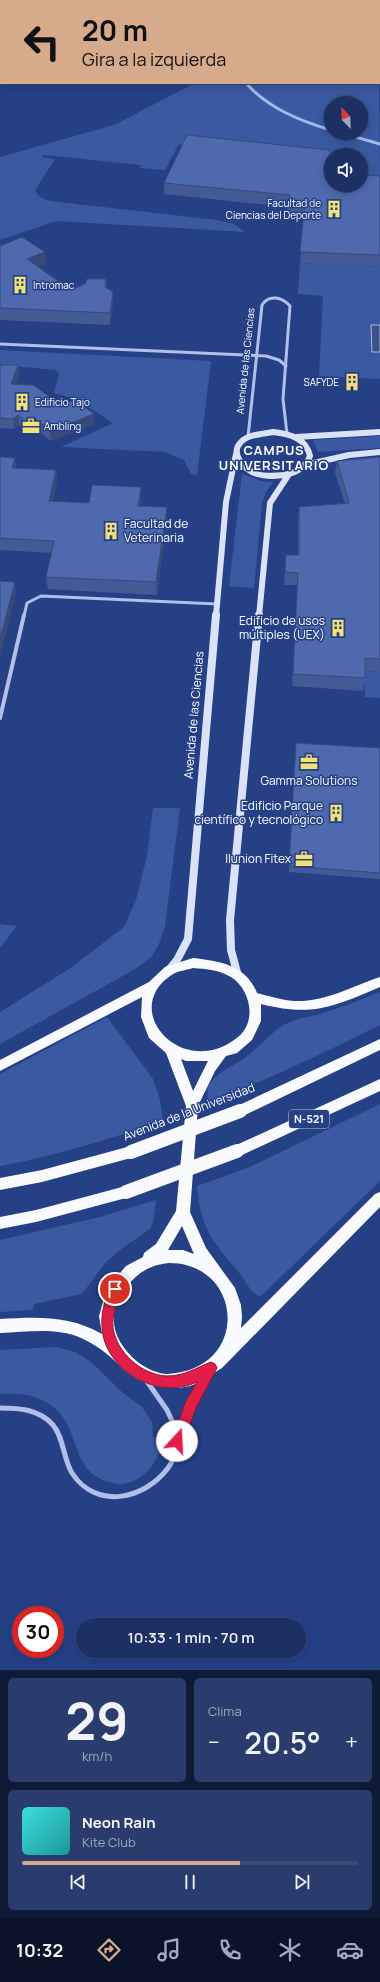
<!DOCTYPE html>
<html lang="es">
<meta charset="utf-8">
<style>
:root{--surface:#1c3064;--page:#293c6d;--text:#f1f3f6;--muted:#a0a9bf;--line:#3a4b78;--accent:#d6ab8b}
body{margin:0;font-family:Manrope,sans-serif;background:var(--page);color:var(--text);height:100vh;display:flex;flex-direction:column;font-size:15px;white-space:nowrap}
*{box-sizing:border-box;margin:0}
p{font-size:13px;color:var(--muted)}
.icon{flex:none;width:22px;height:22px;fill:none;stroke:currentColor;stroke-width:2;stroke-linecap:round;stroke-linejoin:round}
.map{position:relative;height:1670px;overflow:hidden}
.sheet{display:flex;flex-direction:column;gap:8px;padding:8px;background:#0f1a37;flex:1}
.sheet>*{flex:none}
.top-card{position:absolute;left:0px;top:0px;width:380px;height:84px;box-shadow:0 2px 10px #0003,0 0 0 1px var(--line);background:#d6ab8b;color:#111;overflow:hidden}
.needle{width:26px;rotate:337deg}
.fabs{position:absolute;left:324px;top:96px;display:grid;gap:8px}
.fabs a{display:grid;place-items:center;width:44px;height:44px;border-radius:50%;background:var(--surface);box-shadow:0 2px 10px #0003,0 0 0 1px var(--line);font-size:20px}
.speed{position:absolute;left:12px;top:1606px;display:flex;gap:8px;font-size:20px;font-weight:700;text-align:center}
.speed>*{display:grid;place-content:center;width:52px;height:52px;border-radius:50%;background:var(--surface);box-shadow:0 2px 10px #0003,0 0 0 1px var(--line);line-height:1}
.speed .limit{border:6px solid #d22;background:#fff;color:#111}
.pin{position:absolute;display:grid;place-items:center;width:34px;height:34px;color:#fff;margin:-17px;border:2px solid #fff;border-radius:50%;box-shadow:0 1px 4px #0007}
.me{position:absolute;width:44px;margin:-22px;rotate:20deg;stroke-linejoin:round;filter:drop-shadow(0 0 3px #0008)}
.turn{display:flex;align-items:center;gap:14px;height:84px;padding:0 16px;font-size:18px}
.turn .icon{width:52px;height:52px;stroke-width:2.5}
.turn b{display:block;font-size:28px;line-height:34px}
.big{font-size:30px;font-weight:600;line-height:1.1}
.sheet .widget{flex:1;display:flex;flex-direction:column;justify-content:center;gap:6px;min-width:0;padding:0 14px;border-radius:6px;background:var(--page)}
.sheet .dial{align-items:center;gap:0}
.dial b{font-size:52px;line-height:1}
.song{display:flex;align-items:center;gap:12px}
.cover{width:48px;height:48px;border-radius:6px;background:linear-gradient(135deg,hsl(180 70% 55%),hsl(180 70% 35%))}
.played{height:4px;border-radius:2px;background:linear-gradient(90deg,var(--accent) 65%,var(--line) 65%)}
.keys{display:flex;justify-content:space-around;direction:ltr}
.heat{display:flex;justify-content:space-between;align-items:center;font-size:22px;direction:ltr}
.sheet .tiles{flex:1;display:grid;gap:8px;grid-template-columns:1fr 1fr}
.widget:last-child{grid-column:span 2}
.trip{position:absolute;left:76px;top:1618px;width:230px;height:40px;border-radius:20px;background:var(--surface);box-shadow:0 2px 10px #0003,0 0 0 1px var(--line);font-weight:600;line-height:40px;text-align:center}
.menu{display:flex;height:64px;justify-content:space-around;align-items:center;background:#0b1328;color:var(--muted)}
.menu .icon{width:28px;height:28px}
.menu .current{color:var(--accent)}
.menu b{font-size:18px;color:var(--text)}
.map>svg:first-child{display:block}
</style>
<div class="map">
<svg width="380" height="1670" viewBox="0 0 380 1670">
<rect width="100%" height="100%" fill="#264086"/>
<g fill="#3a59a2" fill-rule="evenodd">
<path d="M379,52L380,184L361,181V155H331L187,147L179,144L165,170L140,168L141,165L44,155L42,157L55,159L35,190C39,200 50,201 59,202L217,220L234,224L245,232L56,221L0,240V157L114,125L195,83H379ZM331,103H361V133H331Z"/>
<path d="M300,263L380,267V379L319,376L323,296L298,294Z"/>
<path d="M0,350L211,361L197,475L191,474L184,460L165,452L61,447L113,423L76,399L54,393L59,374L56,370L0,365Z"/>
<path d="M380,436V448L318,452L313,440Z"/>
<path d="M242,474L261,481L273,482L266,492L262,503L254,588L229,586Z"/>
<path d="M364,671L380,672V698L365,697Z"/>
<path d="M153,808H180L165,926L159,944L152,956L137,968L0,1044V1012L69,969L124,927L136,900L147,856Z"/>
<path d="M0,924L17,926L0,948Z"/>
<path d="M380,992V1025C324,1053 267,1080 208,1103C208,1098 207,1091 208,1087C214,1073 232,1067 243,1059C258,1049 268,1035 282,1026C294,1019 307,1017 320,1014C340,1008 360,1000 380,992Z"/>
<path d="M107,1017L153,1079L160,1100L163,1121C109,1139 56,1156 0,1166V1074Z"/>
<path d="M380,1104V1181L260,1297C248,1290 248,1284 240,1274C213,1241 201,1231 197,1186L250,1167Z"/>
<path d="M156,1200L153,1222L150,1229L121,1249L105,1263L82,1294L34,1304L33,1310L0,1312V1240L100,1217Z"/>
<path d="M56,1347L75,1352L91,1362L122,1392L142,1407L152,1422L153,1437L162,1440C159,1458 152,1471 135,1480C127,1485 118,1485 109,1482C67,1470 83,1425 49,1404C34,1394 18,1393 0,1394V1350Z"/>
</g>
<path fill="#3e5184" stroke="#a4b9e9" d="M371,325H380V352H372Z"/>
<g fill="none" stroke-linecap="round" stroke-linejoin="round">
<g stroke="#a4b9e9" stroke-width="3">
<path d="M246,83C268,108 300,121 331,130"/>
<path d="M342,133L380,144"/>
</g>
<g stroke="#b0c0e8" stroke-width="3">
<path d="M0,344L266,356L279,360L286,366"/>
<path d="M248,437L262,305C269,294 282,297 290,306L283,399L287,434"/>
<path d="M24,616L27,603L41,596L217,604"/>
</g>
<path stroke="#b0c0e8" stroke-width="4" d="M0,718L24,615"/>
<g stroke="#b0c0e8" stroke-width="5">
<path d="M146,1380L167,1410L173,1423L181,1429"/>
<path d="M0,1408C19,1408 39,1409 53,1425C64,1438 63,1458 72,1473C96,1510 144,1500 168,1468C177,1457 175,1441 181,1428C185,1420 187,1411 191,1403C196,1393 203,1384 208,1374"/>
</g>
<g stroke="#dae2f7" stroke-width="6">
<path d="M273,432C290,434 306,438 310,456C306,467 296,473 284,475C275,476 266,477 257,474C245,470 229,454 241,442C249,434 263,434 273,432Z"/>
<path d="M296,437L380,432"/>
<path d="M305,465L349,455L380,452"/>
<path d="M216,616L226,502L236,454"/>
<path d="M259,616L270,503L289,474"/>
</g>
<g stroke="#dae2f7" stroke-width="8">
<path d="M168,971L177,960L188,939L216,615"/>
<path d="M238,976L231,950L230,920L259,615"/>
</g>
<g fill="#f8fafe" fill-rule="evenodd">
<path d="M193,958C220,961 246,965 257,993C269,996 281,1000 294,1001C325,1002 351,987 380,977V987C333,1007 312,1017 261,1004V1021L252,1040L237,1053L226,1056L215,1071L198,1106L190,1212L206,1248L235,1288L241,1305L242,1317L241,1328L375,1194L380,1192V1207L222,1368C212,1374 201,1383 190,1386C165,1392 136,1384 118,1364C108,1354 95,1344 81,1338C56,1327 27,1332 0,1333V1319C37,1317 69,1315 102,1334L99,1316L107,1288L126,1266L143,1257L144,1253L156,1244L176,1211L186,1106L166,1053L149,1038L141,1017L142,997L0,1071V1060L149,982L165,967ZM193,968C207,969 219,970 231,977C251,990 257,1022 238,1037C183,1082 117,1009 173,974C178,971 187,970 193,968ZM181,1059L186,1061H208L193,1091ZM182,1226L194,1254L183,1250H168ZM169,1263C244,1263 251,1370 167,1374C158,1374 146,1368 139,1363C112,1342 104,1312 128,1285C140,1271 151,1265 169,1263Z"/>
<path d="M380,1039V1050L245,1115L240,1117L235,1115L234,1111L235,1107Z"/>
<path d="M380,1079V1091L242,1155L237,1157L232,1155L230,1151L232,1147Z"/>
<path d="M131,1146L136,1148L138,1152L136,1156L131,1158L42,1182L0,1190V1178L42,1170Z"/>
<path d="M126,1186L131,1188L133,1192L131,1196L126,1198L36,1222L0,1229V1217L36,1210Z"/>
</g>
<g stroke="#f8fafe" stroke-width="14">
<path d="M131,1152L240,1111"/>
<path d="M126,1192L237,1151"/>
</g>
</g>
<g fill="#435a95">
<path d="M380,176V267L300,263L304,214L287,212V207L164,194V183L331,185Z"/>
<path d="M0,246L46,264L38,267L71,290L106,279L107,288L113,292V304L110,325L1,320L0,319Z"/>
<path d="M0,365H18L19,375L16,384L61,405L94,424L51,441L36,429L28,432L19,425L14,429L0,428Z"/>
<path d="M0,457L15,458L16,468L56,470L57,482L53,501L89,503L141,487V499L140,506L167,507V519L157,595L48,589L46,577L52,553L0,550Z"/>
<path d="M380,457V672L365,671V678L363,691L292,686L298,585H284L286,555H298V519L299,507L345,503L335,473L337,461Z"/>
<path d="M296,743L380,748V879L289,872Z"/>
</g>
<g fill="#374a79">
<path d="M45,252L46,264L28,271L27,259Z"/>
<path d="M106,279L107,291L105,287Z"/>
<path d="M113,292V304L110,325V313Z"/>
<path d="M18,365L19,375L12,394L11,384Z"/>
<path d="M94,414V424L51,441L50,431Z"/>
<path d="M18,415L19,425L14,429L13,419Z"/>
<path d="M35,418L36,429L28,432L27,422Z"/>
<path d="M15,458L16,470L12,468Z"/>
<path d="M56,470L57,482L50,513L49,501Z"/>
<path d="M141,487V499L138,518V506Z"/>
<path d="M167,507V519L157,595L156,582Z"/>
<path d="M15,582L16,594L0,658V639Z"/>
</g>
<g fill="#4e69ad" stroke="#374a79">
<path d="M187,135L329,150L332,155H331V185H361V175L380,176V255L300,252L305,202L288,200L290,195L164,183Z"/>
<path d="M22,237L45,252L27,259L71,290L85,284L87,279H106L105,287L113,292L110,313L0,308V246Z"/>
<path d="M0,365H18L11,384L33,385L61,405L75,400L94,414L50,431L35,418L27,422L18,415L13,419L0,418Z"/>
<path d="M0,457L15,458L12,468L56,470L49,501L89,503L92,485L141,487L138,506L167,507L156,582L46,577L54,541L0,538Z"/>
<path d="M380,457V659L365,658V678L293,674L298,573L285,572L286,555H299V507L349,503L337,461Z"/>
<path d="M0,581L15,582L0,639Z"/>
<path d="M296,743L380,748V873L289,866Z"/>
</g>
<path fill="#e11d48" stroke="#92132f" d="M115,1283L119,1285L121,1289C116,1302 112,1314 113,1328C117,1353 142,1375 167,1376C184,1376 196,1368 211,1362L215,1364L217,1368L196,1408L182,1446L177,1447L173,1446L171,1441L186,1401L197,1382C158,1401 104,1370 102,1327C101,1312 105,1299 111,1285Z"/>
<defs>
<g id="building-bare" transform="scale(1.38)"><path d="M-4-6H4V6H1V3H-1V6H-4ZM-2.5-4.3h1.7v1.8h-1.7ZM.8-4.3h1.7v1.8H.8ZM-2.5-1h1.7V.8h-1.7ZM.8-1h1.7V.8H.8Z" fill="#f2e275" stroke="#264086" stroke-width="2.5" paint-order="stroke"/></g>
<g id="office-bare" transform="scale(1.38)"><path d="M-6-3h4V-5.5h4V-3h4V5H-6ZM-1-4.5V-3h2v-1.5ZM-6 0V1H6V0Z" fill="#f2e275" stroke="#264086" stroke-width="2.5" paint-order="stroke"/></g>
</defs>
<g fill-rule="evenodd">
<use href="#building-bare" x="334" y="209"/>
<use href="#building-bare" x="20" y="285"/>
<use href="#building-bare" x="352" y="382"/>
<use href="#building-bare" x="22" y="402"/>
<use href="#office-bare" x="31" y="426"/>
<use href="#building-bare" x="111" y="531"/>
<use href="#building-bare" x="338" y="628"/>
<use href="#office-bare" x="309" y="762"/>
<use href="#building-bare" x="336" y="813"/>
<use href="#office-bare" x="304" y="859"/>
</g>
<g text-anchor="middle" stroke-width="3" stroke-linejoin="round" paint-order="stroke">
<g font-size="10" fill="#fff" stroke="#264086" text-anchor="start">
<text x="321" y="207" text-anchor="end">Facultad de<tspan x="321" dy="12">Ciencias del Deporte</tspan></text>
<text x="33" y="289">Intromac</text>
<text x="339" y="386" text-anchor="end">SAFYDE</text>
<text x="35" y="406">Edificio Tajo</text>
<text x="44" y="430">Ambling</text>
</g>
<g font-size="10" fill="#fff" stroke="#264086">
<text transform="translate(245 361) rotate(-84)" y="4">Avenida de las Ciencias</text>
</g>
<rect fill="#264086" stroke="#bec6db" stroke-width="1" x="289" y="1110" width="40" height="18" rx="3"/>
<g font-size="11" font-weight="bold" fill="#fff">
<text x="309" y="1123">N-521</text>
</g>
<g font-size="12" fill="#fff" stroke="#264086" text-anchor="end">
<text x="124" y="528" text-anchor="start">Facultad de<tspan x="124" dy="14">Veterinaria</tspan></text>
<text x="325" y="625">Edificio de usos<tspan x="325" dy="14">múltiples (UEX)</tspan></text>
<text x="309" y="785" text-anchor="middle">Gamma Solutions</text>
<text x="323" y="810">Edificio Parque<tspan x="323" dy="14">científico y tecnológico</tspan></text>
<text x="291" y="863">Ilunion Fitex</text>
</g>
<g font-size="12" fill="#fff" stroke="#264086">
<text transform="translate(194 715) rotate(-85)" y="4">Avenida de las Ciencias</text>
<text transform="translate(189 1112) rotate(-21)" y="4">Avenida de la Universidad</text>
</g>
<g font-size="13" font-weight="bold" letter-spacing="1" fill="#fff" stroke="#264086">
<text x="274" y="455">CAMPUS<tspan x="274" dy="15">UNIVERSITARIO</tspan></text>
</g>
</g>
</svg>
<div class="fabs">
<a><svg class="needle" viewBox="-14 -14 28 28"><path d="M0-13l5 13h-10z" fill="#e53935"/><path d="M0 13l5-13h-10z" fill="#a0a9bf"/></svg></a>
<a><svg class="icon" aria-label="sound" viewBox="0 0 24 24"><path d="M4 9h4l5-4v14l-5-4H4zM17 9q2 3 0 6"/></svg></a>
</div>
<div class="speed"><div class="limit">30</div></div>
<div class="pin" style="left:115px;top:1289px;background:#d93025"><svg class="icon" aria-label="arrive" viewBox="0 0 24 24"><path d="M6 21V4h12l-3 4 3 4H6"/></svg></div>
<svg class="me" style="left:177px;top:1441px" viewBox="-20 -20 40 40"><circle r="19" fill="#fff"/><path d="M0-13L10 11 0 6-10 11z" fill="#e11d48"/></svg>
<div class="trip">10:33 · 1 min · 70 m</div>
<div class="top-card">
<div class="turn"><svg class="icon" aria-label="left" viewBox="0 0 24 24"><path d="M17 20v-9H6M10 6l-5 5 5 5"/></svg><div><b>20 m</b>Gira a la izquierda</div></div>
</div>
</div>
<section class="sheet">
<div class="tiles">
<div class="widget dial"><b>29</b><p>km/h</p></div>
<div class="widget"><p>Clima</p>
<div class="heat"><a>−</a><b class="big">20.5°</b><a>+</a></div>
</div>
<div class="widget">
<div class="song"><i class="cover"></i><div><b>Neon Rain</b><p>Kite Club</p></div></div>
<div class="played"></div>
<div class="keys"><svg class="icon" aria-label="previous" viewBox="0 0 24 24"><path d="M18 5L8 12l10 7zM5 5v14"/></svg><svg class="icon" aria-label="pause" viewBox="0 0 24 24"><path d="M8 5v14M16 5v14"/></svg><svg class="icon" aria-label="next" viewBox="0 0 24 24"><path d="M6 5l10 7-10 7zM19 5v14"/></svg></div>
</div>
</div>
</section>
<nav class="menu">
<b>10:32</b>
<svg class="icon current" aria-label="directions" viewBox="0 0 24 24"><path d="M12 3l9 9-9 9-9-9zM9 14v-3h6M13 9l2 2-2 2"/></svg>
<svg class="icon" aria-label="music" viewBox="0 0 24 24"><path d="M9 18V5l10-2v13"/><circle cx="6" cy="18" r="3"/><circle cx="16" cy="16" r="3"/></svg>
<svg class="icon" aria-label="phone" viewBox="0 0 24 24"><path d="M5 4h4l2 5-3 2q2 4 5 5l2-3 5 2v4C11 20 4 13 5 4z"/></svg>
<svg class="icon" aria-label="climate" viewBox="0 0 24 24"><path d="M12 3v18M4 7l16 10M4 17L20 7"/></svg>
<svg class="icon" aria-label="car" viewBox="0 0 24 24"><path d="M5 17H2v-5l4-1 3-4h7l3 4 3 1v5h-3M9 17h6M6 11h13"/><circle cx="7" cy="17" r="2"/><circle cx="17" cy="17" r="2"/></svg>
</nav>
